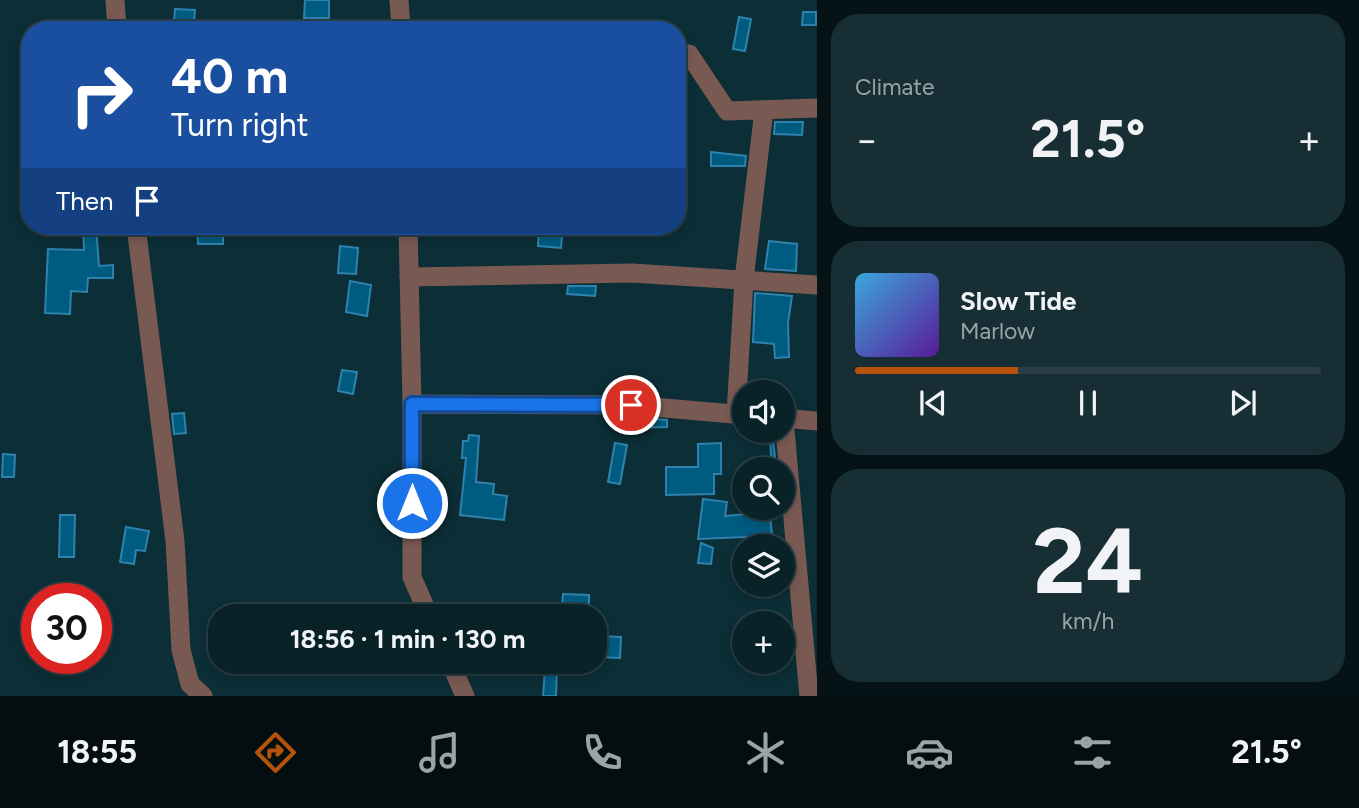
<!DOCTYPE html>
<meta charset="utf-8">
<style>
:root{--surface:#092228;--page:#172f34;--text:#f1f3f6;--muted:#99a4a8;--line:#293f45;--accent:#b45309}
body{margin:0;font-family:Figtree,sans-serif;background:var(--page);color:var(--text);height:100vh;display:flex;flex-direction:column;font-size:26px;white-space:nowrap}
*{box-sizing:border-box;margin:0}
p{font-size:23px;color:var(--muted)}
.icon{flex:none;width:38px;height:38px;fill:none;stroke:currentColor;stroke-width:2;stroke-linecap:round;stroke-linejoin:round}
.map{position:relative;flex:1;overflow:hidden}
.details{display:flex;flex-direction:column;gap:14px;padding:14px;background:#051316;width:542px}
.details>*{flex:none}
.guide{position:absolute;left:21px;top:21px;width:665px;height:214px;border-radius:28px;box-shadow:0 4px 10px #0003,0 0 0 2px var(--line);background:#1a4fa0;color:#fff;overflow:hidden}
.tools{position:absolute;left:732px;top:380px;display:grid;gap:14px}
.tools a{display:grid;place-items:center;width:63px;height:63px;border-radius:50%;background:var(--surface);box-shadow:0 4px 10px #0003,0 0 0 2px var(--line);font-size:35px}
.speed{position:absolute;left:21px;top:583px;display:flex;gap:14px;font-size:35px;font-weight:700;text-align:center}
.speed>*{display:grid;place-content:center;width:91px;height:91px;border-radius:50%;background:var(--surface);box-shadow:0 4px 10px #0003,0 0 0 2px var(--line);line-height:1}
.speed .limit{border:10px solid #d22;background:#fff;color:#111}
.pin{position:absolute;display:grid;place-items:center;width:60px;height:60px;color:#fff;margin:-30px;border:4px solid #fff;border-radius:50%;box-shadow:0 2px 7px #0007}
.me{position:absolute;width:77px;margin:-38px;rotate:0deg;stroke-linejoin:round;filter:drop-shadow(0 0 5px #0008)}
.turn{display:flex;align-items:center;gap:24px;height:147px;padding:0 35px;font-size:32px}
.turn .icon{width:91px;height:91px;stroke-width:2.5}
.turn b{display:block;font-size:49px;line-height:60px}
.then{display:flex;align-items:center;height:66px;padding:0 35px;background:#0003;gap:14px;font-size:26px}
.big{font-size:52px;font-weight:700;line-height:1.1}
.details .tile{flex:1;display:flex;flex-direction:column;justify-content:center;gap:10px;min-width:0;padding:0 24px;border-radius:28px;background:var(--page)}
.details .dial{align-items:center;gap:0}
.dial b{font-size:91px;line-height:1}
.song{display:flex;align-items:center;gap:21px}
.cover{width:84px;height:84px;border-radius:10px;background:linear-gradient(135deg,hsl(200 70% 55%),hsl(270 70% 35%))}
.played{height:7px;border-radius:4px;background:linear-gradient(90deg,var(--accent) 35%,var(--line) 35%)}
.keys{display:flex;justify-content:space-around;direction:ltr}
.heat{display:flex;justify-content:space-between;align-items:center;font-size:38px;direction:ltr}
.trip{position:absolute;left:208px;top:604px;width:399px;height:70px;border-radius:28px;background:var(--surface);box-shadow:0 4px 10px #0003,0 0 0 2px var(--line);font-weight:700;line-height:70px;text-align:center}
.tab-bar{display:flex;height:112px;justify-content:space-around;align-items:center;background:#040e10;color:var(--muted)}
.tab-bar .icon{width:49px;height:49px}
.tab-bar .active{color:var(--accent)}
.tab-bar b{font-size:32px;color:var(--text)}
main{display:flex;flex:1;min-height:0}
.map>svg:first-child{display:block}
</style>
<main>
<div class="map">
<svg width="817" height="696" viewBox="0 0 817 696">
<rect width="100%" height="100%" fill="#0c2e36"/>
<g fill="#005b81" stroke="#2e82ad" stroke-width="2">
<path d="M305,0H329V18H304Z"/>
<path d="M175,9L195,10L194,23L174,22Z"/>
<path d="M803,12H816V25H802Z"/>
<path d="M739,17L751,19L745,51L733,49Z"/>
<path d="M775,122H803L802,135L774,134Z"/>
<path d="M711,152L746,156L745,166H711Z"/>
<path d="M83,226H96L99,266L113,265V278H88L87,292L71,291L70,314L45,313L48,249L84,250Z"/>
<path d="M197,226H223V244H198Z"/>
<path d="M539,226H563L561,248L538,246Z"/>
<path d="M769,241L797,244L796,271L765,269Z"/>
<path d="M340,246L358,248L356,274L338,273Z"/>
<path d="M350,281L371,285L367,316L346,312Z"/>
<path d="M568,286H596L595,296L567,294Z"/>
<path d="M755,293L792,296L788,323L789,357L775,358L774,344L753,342Z"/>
<path d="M342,370L357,372L353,394L338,391Z"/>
<path d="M184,413L186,433L174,434L172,414Z"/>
<path d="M625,417L667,420V427L626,428Z"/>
<path d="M469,435L479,436L476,482L494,484L493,494L507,496L504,520L460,515L466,458H462L463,441H468Z"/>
<path d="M770,439H773L776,467H772Z"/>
<path d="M615,443L627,445L620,484L608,482Z"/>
<path d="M721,443V474H714V494L666,495V467H698V444Z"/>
<path d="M3,454L15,455L14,477H2Z"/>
<path d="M703,499L727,502L725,516L770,512L772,536L698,539Z"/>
<path d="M60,515H75L74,557H59Z"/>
<path d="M126,527L149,531L145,551L136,550L134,564L120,562Z"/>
<path d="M701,543L713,548L711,564L698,563Z"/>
<path d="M563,594L589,595V609L562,607Z"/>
<path d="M597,636L621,637L620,658L596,657Z"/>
<path d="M545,668L557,669L556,696H543Z"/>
</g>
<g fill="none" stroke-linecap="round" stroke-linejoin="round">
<g stroke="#795a52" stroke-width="19">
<path d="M115,0L117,30"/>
<path d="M399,0L401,30"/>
<path d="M677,53L689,54L727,111L817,108"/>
<path d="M136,226L175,541L181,650L190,684L203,696"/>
<path d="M408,226L412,404"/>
<path d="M409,277L632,273L817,285"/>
<path d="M736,414L744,280L764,110"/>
<path d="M782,418L817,421"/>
<path d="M784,419L809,696"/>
<path d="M429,616L412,577V404L631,405L744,415"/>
<path d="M450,662L465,696"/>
</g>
</g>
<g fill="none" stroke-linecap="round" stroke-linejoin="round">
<g stroke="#114b97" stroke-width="18">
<path id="route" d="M412,503V404L631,405"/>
</g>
<use href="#route" stroke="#1a73e8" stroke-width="12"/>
</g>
</svg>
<div class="tools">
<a><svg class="icon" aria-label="sound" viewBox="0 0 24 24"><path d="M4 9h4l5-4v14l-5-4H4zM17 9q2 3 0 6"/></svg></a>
<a><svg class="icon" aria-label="search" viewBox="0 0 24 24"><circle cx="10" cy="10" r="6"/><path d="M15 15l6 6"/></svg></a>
<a><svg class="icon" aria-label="layers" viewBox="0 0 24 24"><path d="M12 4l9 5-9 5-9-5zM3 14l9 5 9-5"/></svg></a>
<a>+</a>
</div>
<div class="speed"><div class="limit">30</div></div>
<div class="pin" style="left:631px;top:405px;background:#d93025"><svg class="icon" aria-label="arrive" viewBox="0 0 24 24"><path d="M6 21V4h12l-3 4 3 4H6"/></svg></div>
<svg class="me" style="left:412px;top:503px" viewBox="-20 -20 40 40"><circle r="17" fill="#1a73e8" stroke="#fff" stroke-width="3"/><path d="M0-11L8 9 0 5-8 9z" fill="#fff"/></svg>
<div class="trip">18:56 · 1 min · 130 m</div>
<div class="guide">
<div class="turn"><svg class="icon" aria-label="right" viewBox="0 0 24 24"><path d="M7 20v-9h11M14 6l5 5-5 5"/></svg><div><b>40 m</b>Turn right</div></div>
<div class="then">Then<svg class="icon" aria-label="arrive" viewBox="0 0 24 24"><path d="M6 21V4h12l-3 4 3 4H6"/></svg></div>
</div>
</div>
<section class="details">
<div class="tile"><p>Climate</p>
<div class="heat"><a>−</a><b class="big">21.5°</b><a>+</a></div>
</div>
<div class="tile">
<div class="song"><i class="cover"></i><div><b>Slow Tide</b><p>Marlow</p></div></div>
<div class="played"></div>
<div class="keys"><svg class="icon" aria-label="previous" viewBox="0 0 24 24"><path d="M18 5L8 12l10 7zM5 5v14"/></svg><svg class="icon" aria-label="pause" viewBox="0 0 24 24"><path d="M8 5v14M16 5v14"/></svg><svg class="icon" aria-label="next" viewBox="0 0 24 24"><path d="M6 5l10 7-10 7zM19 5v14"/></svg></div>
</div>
<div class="tile dial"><b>24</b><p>km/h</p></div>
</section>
</main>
<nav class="tab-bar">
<b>18:55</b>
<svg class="icon active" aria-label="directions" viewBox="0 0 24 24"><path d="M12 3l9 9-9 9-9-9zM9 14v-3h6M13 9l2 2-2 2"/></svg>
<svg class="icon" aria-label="music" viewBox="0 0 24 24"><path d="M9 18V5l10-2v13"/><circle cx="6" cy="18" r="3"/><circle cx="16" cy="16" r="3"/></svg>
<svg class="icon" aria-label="phone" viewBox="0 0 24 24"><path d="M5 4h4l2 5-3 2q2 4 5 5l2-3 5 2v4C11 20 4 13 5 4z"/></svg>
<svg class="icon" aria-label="climate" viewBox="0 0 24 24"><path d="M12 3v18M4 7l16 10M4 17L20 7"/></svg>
<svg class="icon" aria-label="car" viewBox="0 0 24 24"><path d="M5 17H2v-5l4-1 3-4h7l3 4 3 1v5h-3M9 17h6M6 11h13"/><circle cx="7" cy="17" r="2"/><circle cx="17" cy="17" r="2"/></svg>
<svg class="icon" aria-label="filters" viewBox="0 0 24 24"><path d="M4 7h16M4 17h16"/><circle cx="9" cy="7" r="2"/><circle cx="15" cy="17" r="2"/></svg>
<b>21.5°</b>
</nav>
